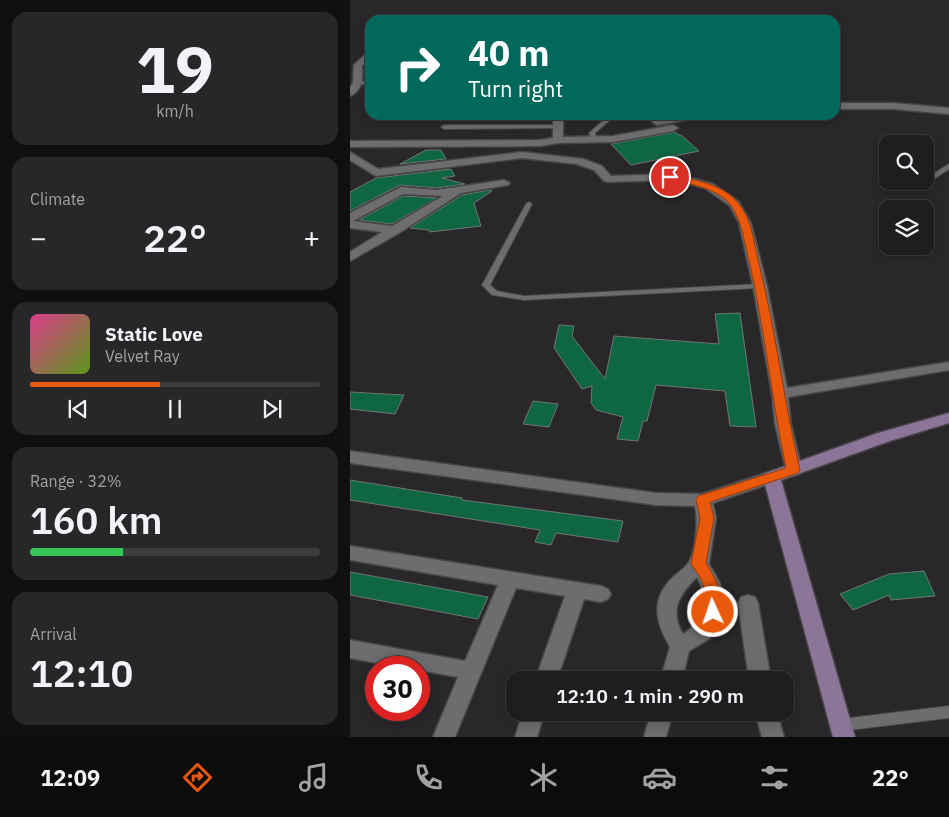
<!DOCTYPE html>
<meta charset="utf-8">
<style>
:root{--surface:#1f1d1f;--page:#272628;--text:#f1f3f6;--muted:#a1a2a4;--line:#3c3b3d;--accent:#ea580c}
body{margin:0;font-family:"IBM Plex Sans",sans-serif;background:var(--page);color:var(--text);height:100vh;display:flex;flex-direction:column;font-size:19px;white-space:nowrap}
*{box-sizing:border-box;margin:0}
p{font-size:16px;color:var(--muted)}
.icon{flex:none;width:28px;height:28px;fill:none;stroke:currentColor;stroke-width:2;stroke-linecap:round;stroke-linejoin:round}
.map{position:relative;flex:1;overflow:hidden}
.sheet{display:flex;flex-direction:column;gap:12px;padding:12px;background:#111011;width:350px}
.sheet>*{flex:none}
.banner{position:absolute;left:15px;top:15px;width:475px;height:105px;border-radius:15px;box-shadow:0 2px 12px #0003,0 0 0 1px var(--line);background:#00695c;color:#fff;overflow:hidden}
.tools{position:absolute;left:529px;top:135px;display:grid;gap:10px}
.tools a{display:grid;place-items:center;width:55px;height:55px;border-radius:10px;background:var(--surface);box-shadow:0 2px 12px #0003,0 0 0 1px var(--line);font-size:25px}
.speed{position:absolute;left:15px;top:656px;display:flex;gap:10px;font-size:25px;font-weight:700;text-align:center}
.speed>*{display:grid;place-content:center;width:65px;height:65px;border-radius:50%;background:var(--surface);box-shadow:0 2px 12px #0003,0 0 0 1px var(--line);line-height:1}
.speed .limit{border:8px solid #d22;background:#fff;color:#111}
.pin{position:absolute;display:grid;place-items:center;width:42px;height:42px;color:#fff;margin:-21px;border:2px solid #fff;border-radius:50%;box-shadow:0 1px 5px #0007}
.me{position:absolute;width:55px;margin:-28px;rotate:357deg;stroke-linejoin:round;filter:drop-shadow(0 0 4px #0008)}
.turn{display:flex;align-items:center;gap:18px;height:105px;padding:0 20px;font-size:22px}
.turn .icon{width:65px;height:65px;stroke-width:2.5}
.turn b{display:block;font-size:35px;line-height:42px}
.big{font-size:38px;font-weight:600;line-height:1.1}
.sheet .widget{flex:1;display:flex;flex-direction:column;justify-content:center;gap:8px;min-width:0;padding:0 18px;border-radius:15px;background:var(--page)}
.sheet .dial{align-items:center;gap:0}
.dial b{font-size:65px;line-height:1}
.song{display:flex;align-items:center;gap:15px}
.cover{width:60px;height:60px;border-radius:8px;background:linear-gradient(135deg,hsl(330 70% 55%),hsl(90 70% 35%))}
.played{height:5px;border-radius:2px;background:linear-gradient(90deg,var(--accent) 45%,var(--line) 45%)}
.keys{display:flex;justify-content:space-around;direction:ltr}
.heat{display:flex;justify-content:space-between;align-items:center;font-size:28px;direction:ltr}
.charge{height:8px;border-radius:4px;background:linear-gradient(90deg,#34c759 32%,var(--line) 0)}
.trip{position:absolute;left:156px;top:671px;width:288px;height:50px;border-radius:15px;background:var(--surface);box-shadow:0 2px 12px #0003,0 0 0 1px var(--line);font-weight:600;line-height:50px;text-align:center}
.menu{display:flex;height:80px;justify-content:space-around;align-items:center;background:#0c0c0c;color:var(--muted)}
.menu .icon{width:35px;height:35px}
.menu .current{color:var(--accent)}
.menu b{font-size:22px;color:var(--text)}
main{display:flex;flex:1;min-height:0}
.map>svg:first-child{display:block}
</style>
<main>
<section class="sheet">
<div class="widget dial"><b>19</b><p>km/h</p></div>
<div class="widget"><p>Climate</p>
<div class="heat"><a>−</a><b class="big">22°</b><a>+</a></div>
</div>
<div class="widget">
<div class="song"><i class="cover"></i><div><b>Static Love</b><p>Velvet Ray</p></div></div>
<div class="played"></div>
<div class="keys"><svg class="icon" aria-label="previous" viewBox="0 0 24 24"><path d="M18 5L8 12l10 7zM5 5v14"/></svg><svg class="icon" aria-label="pause" viewBox="0 0 24 24"><path d="M8 5v14M16 5v14"/></svg><svg class="icon" aria-label="next" viewBox="0 0 24 24"><path d="M6 5l10 7-10 7zM19 5v14"/></svg></div>
</div>
<div class="widget"><p>Range · 32%</p><b class="big">160 km</b><div class="charge"></div></div>
<div class="widget"><p>Arrival</p><b class="big">12:10</b></div>
</section>
<div class="map">
<svg width="599" height="737" viewBox="0 0 599 737">
<rect width="100%" height="100%" fill="#292729"/>
<g fill="#0f6643" stroke="#727573">
<path d="M325,132L329,135H331L349,151L281,165L261,144Z"/>
<path d="M76,150H91L96,159L50,164Z"/>
<path d="M101,169L105,176L92,178L115,184L87,188L50,185L0,211V192L26,178Z"/>
<path d="M140,190L142,191L124,203L131,226L80,232L79,230L60,228L112,195Z"/>
<path d="M53,196L87,198L42,224L9,220Z"/>
<path d="M390,313L406,427L380,426L375,391L306,385L297,421H293L288,441L267,439L273,417L246,410L241,403L242,386L232,389L204,348L209,325L224,326L222,336L255,379L264,336L369,344L365,314Z"/>
<path d="M0,392L54,395L45,414L0,409Z"/>
<path d="M183,401L208,404L199,427L173,424Z"/>
<path d="M0,480L112,498V500L273,521L268,542L206,533L201,545L185,542L190,530L0,500Z"/>
<path d="M574,571L585,596L541,600L539,595L503,610L490,594L539,574Z"/>
<path d="M0,572L138,597L128,619L0,595Z"/>
</g>
<g fill="none" stroke-linecap="round" stroke-linejoin="round">
<g stroke="#464547" stroke-width="2">
<g id="lane">
<path d="M8,81H20V85L6,84L5,83Z"/>
<path d="M255,119L260,120L245,133L246,139H242L239,133Z"/>
<path d="M208,125L211,127L210,128L94,129L91,127L94,125Z"/>
<path d="M599,164V169L570,188H566V186L572,181H575V179Z"/>
<path d="M179,202L182,204L140,285L147,291L174,296L410,284L414,286L410,288L174,300L142,295L132,285L176,204Z"/>
<path d="M599,706V718L491,731L486,729L485,725L486,721L491,719Z"/>
</g>
</g>
<g stroke="#464547" stroke-width="3">
<g id="street">
<path d="M20,50V58L12,66C13,78 13,90 0,96V87L3,83L4,65Z"/>
<path d="M485,103H543L599,108V114L543,109H485Z"/>
<path d="M203,115H213V137L263,136L323,125L328,128L323,131L263,142L208,143L190,146L0,147V141L190,140L203,138Z"/>
<path d="M330,115H353L348,118L307,125L302,122L307,119Z"/>
<path d="M0,152L28,169L172,152L233,159L252,166L261,176L320,174L341,178L363,184L389,202L401,223L417,286L437,388L599,362V370L438,397L441,424L452,470L449,474L443,476L437,474L425,424L422,394L403,286L389,223L380,206L355,188L340,184L320,180L258,182L254,181L244,170L227,164L172,158L26,176L0,160Z"/>
<path d="M154,180L160,183L158,185L111,193L49,233L0,261V252L32,232L0,228V213L51,187L87,190ZM53,194L93,196L42,226L3,221Z"/>
<path d="M0,451L306,493L352,494L422,471L428,473L431,477L428,481L363,503L366,518L359,564L370,583L373,595V612L359,639L339,651L332,680H310L320,647C306,623 300,601 321,579C327,573 337,567 340,560C346,547 348,520 345,506L306,505L0,463ZM347,577C359,599 355,621 333,634C319,610 329,595 347,577Z"/>
<path d="M0,546L251,586L258,589L261,594L258,599L251,602L234,599L207,680H185L215,596L166,588L105,737H83L108,677L69,670V668H54L0,658V640L115,661L148,585L0,560Z"/>
<path d="M398,595L405,597L408,603L421,680H399L388,603L391,597Z"/>
<path d="M173,712H195L187,737H165Z"/>
<path d="M301,712H323L316,737H294Z"/>
<path d="M405,712H427L434,737H412Z"/>
</g>
</g>
<g stroke="#464547" stroke-width="3">
<path id="secondary" d="M599,413V423L540,441L431,480L505,737H483L413,477L416,473L528,433Z"/>
</g>
<use href="#lane" fill="#6d6c6e" fill-rule="evenodd"/>
<use href="#street" fill="#6d6c6e" fill-rule="evenodd"/>
<use href="#secondary" fill="#8c7598" fill-rule="evenodd"/>
</g>
<path fill="#ea580c" stroke="#983908" d="M320,174C343,180 373,183 389,204C402,220 404,244 409,264C426,332 434,402 450,470L448,473L360,502L364,518L356,563C365,578 377,598 368,616L363,618L357,616C353,607 357,595 353,585C351,577 345,570 341,564L350,518L346,500L348,496L436,468C422,401 415,332 400,265C395,246 393,224 382,207C368,187 338,184 317,179V175Z"/>
</svg>
<div class="tools">
<a><svg class="icon" aria-label="search" viewBox="0 0 24 24"><circle cx="10" cy="10" r="6"/><path d="M15 15l6 6"/></svg></a>
<a><svg class="icon" aria-label="layers" viewBox="0 0 24 24"><path d="M12 4l9 5-9 5-9-5zM3 14l9 5 9-5"/></svg></a>
</div>
<div class="speed"><div class="limit">30</div></div>
<div class="pin" style="left:320px;top:177px;background:#d93025"><svg class="icon" aria-label="arrive" viewBox="0 0 24 24"><path d="M6 21V4h12l-3 4 3 4H6"/></svg></div>
<svg class="me" style="left:363px;top:612px" viewBox="-20 -20 40 40"><circle r="17" fill="#ea580c" stroke="#fff" stroke-width="3"/><path d="M0-11L8 9 0 5-8 9z" fill="#fff"/></svg>
<div class="trip">12:10 · 1 min · 290 m</div>
<div class="banner">
<div class="turn"><svg class="icon" aria-label="right" viewBox="0 0 24 24"><path d="M7 20v-9h11M14 6l5 5-5 5"/></svg><div><b>40 m</b>Turn right</div></div>
</div>
</div>
</main>
<nav class="menu">
<b>12:09</b>
<svg class="icon current" aria-label="directions" viewBox="0 0 24 24"><path d="M12 3l9 9-9 9-9-9zM9 14v-3h6M13 9l2 2-2 2"/></svg>
<svg class="icon" aria-label="music" viewBox="0 0 24 24"><path d="M9 18V5l10-2v13"/><circle cx="6" cy="18" r="3"/><circle cx="16" cy="16" r="3"/></svg>
<svg class="icon" aria-label="phone" viewBox="0 0 24 24"><path d="M5 4h4l2 5-3 2q2 4 5 5l2-3 5 2v4C11 20 4 13 5 4z"/></svg>
<svg class="icon" aria-label="climate" viewBox="0 0 24 24"><path d="M12 3v18M4 7l16 10M4 17L20 7"/></svg>
<svg class="icon" aria-label="car" viewBox="0 0 24 24"><path d="M5 17H2v-5l4-1 3-4h7l3 4 3 1v5h-3M9 17h6M6 11h13"/><circle cx="7" cy="17" r="2"/><circle cx="17" cy="17" r="2"/></svg>
<svg class="icon" aria-label="filters" viewBox="0 0 24 24"><path d="M4 7h16M4 17h16"/><circle cx="9" cy="7" r="2"/><circle cx="15" cy="17" r="2"/></svg>
<b>22°</b>
</nav>
